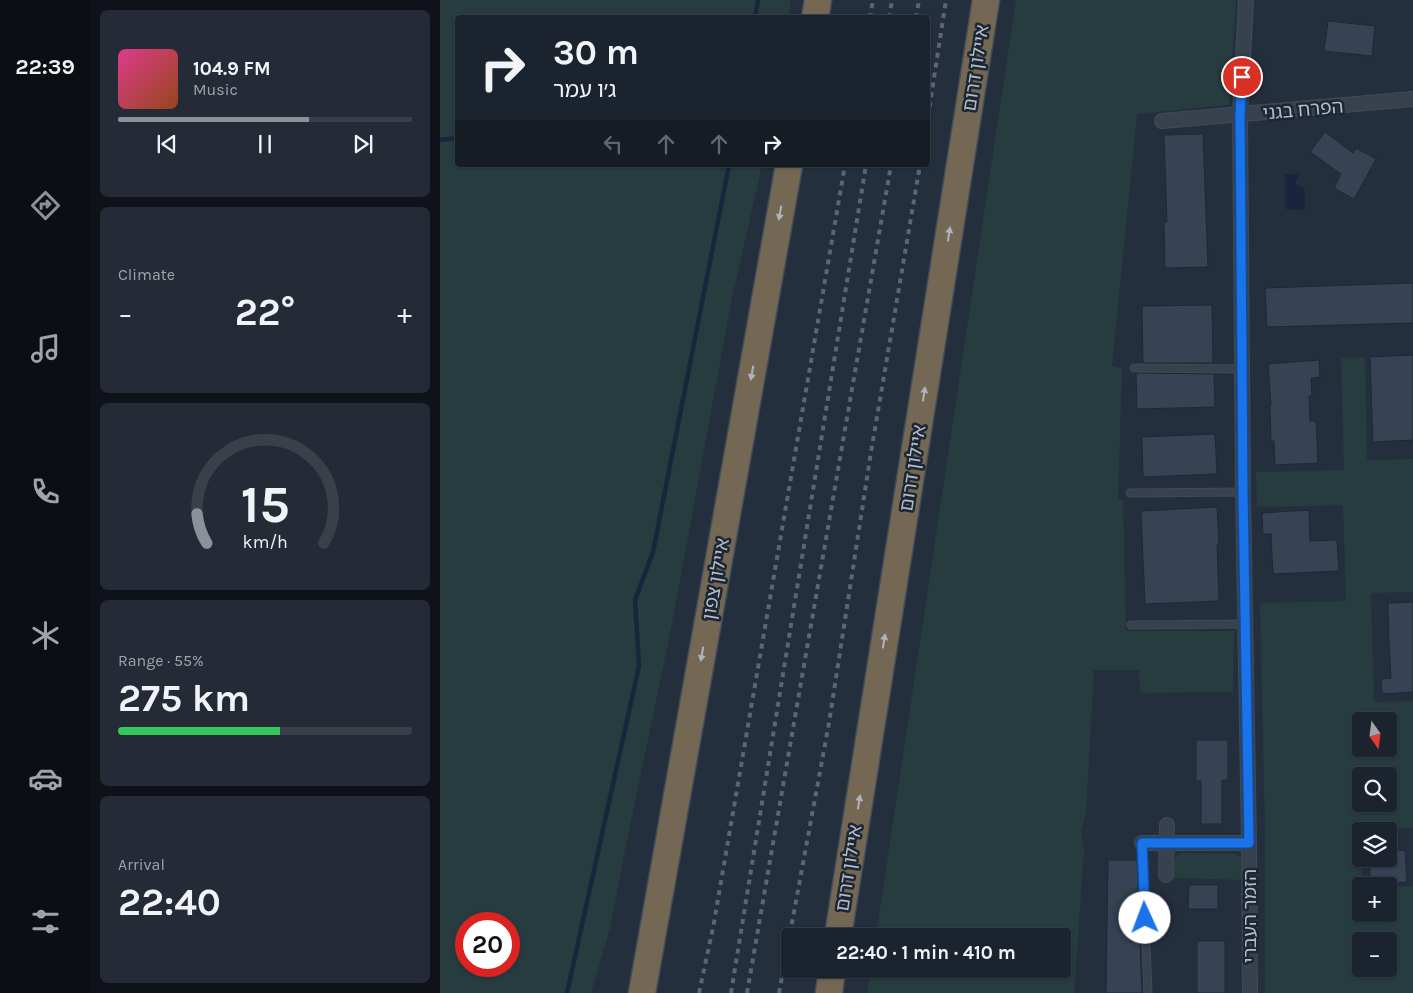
<!DOCTYPE html>
<meta charset="utf-8">
<style>
:root{--surface:#1b232e;--page:#242b36;--text:#f1f3f6;--muted:#a0a4aa;--line:#39404a;--accent:#8c9099}
body{margin:0;font-family:Karla,"Noto Sans Hebrew",sans-serif;background:var(--page);color:var(--text);height:100vh;display:flex;flex-direction:column;font-size:19px;white-space:nowrap}
*{box-sizing:border-box;margin:0}
p{font-size:16px;color:var(--muted)}
.icon{flex:none;width:28px;height:28px;fill:none;stroke:currentColor;stroke-width:2;stroke-linecap:round;stroke-linejoin:round}
.map{position:relative;flex:1;overflow:hidden}
.drawer{display:flex;flex-direction:column;gap:10px;padding:10px;background:#0f1319;width:350px}
.drawer>*{flex:none}
.guide{position:absolute;left:15px;top:15px;width:475px;height:152px;border-radius:5px;box-shadow:0 1px 4px #0004,0 0 0 1px var(--line);background:#1b232e;color:var(--text);overflow:hidden}
.needle{width:32px;rotate:166deg}
.buttons{position:absolute;left:912px;top:712px;display:grid;gap:10px}
.buttons a{display:grid;place-items:center;width:45px;height:45px;border-radius:5px;background:var(--surface);box-shadow:0 1px 4px #0004,0 0 0 1px var(--line);font-size:25px}
.speed{position:absolute;left:15px;top:912px;display:flex;gap:10px;font-size:25px;font-weight:700;text-align:center}
.speed>*{display:grid;place-content:center;width:65px;height:65px;border-radius:50%;background:var(--surface);box-shadow:0 1px 4px #0004,0 0 0 1px var(--line);line-height:1}
.speed .limit{border:8px solid #d22;background:#fff;color:#111}
.pin{position:absolute;display:grid;place-items:center;width:42px;height:42px;color:#fff;margin:-21px;border:2px solid #fff;border-radius:50%;box-shadow:0 1px 5px #0007}
.me{position:absolute;width:55px;margin:-28px;rotate:358deg;stroke-linejoin:round;filter:drop-shadow(0 0 4px #0008)}
.turn{display:flex;align-items:center;gap:18px;height:105px;padding:0 15px;font-size:22px}
.turn .icon{width:65px;height:65px;stroke-width:2.5}
.turn b{display:block;font-size:35px;line-height:42px}
.lanes{display:flex;align-items:center;height:48px;padding:0 15px;background:#0003;justify-content:center;gap:25px;direction:ltr}
.lanes .off{opacity:.35}
.big{font-size:38px;font-weight:700;line-height:1.1}
.drawer .tile{flex:1;display:flex;flex-direction:column;justify-content:center;gap:8px;min-width:0;padding:0 18px;border-radius:8px;background:var(--page)}
.drawer .dial{align-items:center;gap:0}
.dial svg{height:130px;overflow:visible;fill:none;stroke:var(--line);stroke-width:7;stroke-linecap:round;text-anchor:middle}
.dial text{fill:var(--text);stroke:none}
.song{display:flex;align-items:center;gap:15px}
.cover{width:60px;height:60px;border-radius:8px;background:linear-gradient(135deg,hsl(330 70% 55%),hsl(20 70% 35%))}
.played{height:5px;border-radius:2px;background:linear-gradient(90deg,var(--accent) 65%,var(--line) 65%)}
.keys{display:flex;justify-content:space-around;direction:ltr}
.heat{display:flex;justify-content:space-between;align-items:center;font-size:28px;direction:ltr}
.charge{height:8px;border-radius:4px;background:linear-gradient(90deg,#34c759 55%,var(--line) 0)}
.trip{position:absolute;left:341px;top:928px;width:290px;height:50px;border-radius:5px;background:var(--surface);box-shadow:0 1px 4px #0004,0 0 0 1px var(--line);font-weight:700;line-height:50px;text-align:center}
main{display:flex;flex:1;min-height:0}
.menu{display:flex;flex-direction:column;width:90px;justify-content:space-around;align-items:center;background:#0b0e12;color:var(--muted)}
.menu .icon{width:35px;height:35px}
.menu .active{color:var(--accent)}
.menu b{font-size:22px;color:var(--text)}
.map>svg:first-child{display:block}
</style>
<main>
<nav class="menu">
<b>22:39</b>
<svg class="icon active" aria-label="directions" viewBox="0 0 24 24"><path d="M12 3l9 9-9 9-9-9zM9 14v-3h6M13 9l2 2-2 2"/></svg>
<svg class="icon" aria-label="music" viewBox="0 0 24 24"><path d="M9 18V5l10-2v13"/><circle cx="6" cy="18" r="3"/><circle cx="16" cy="16" r="3"/></svg>
<svg class="icon" aria-label="phone" viewBox="0 0 24 24"><path d="M5 4h4l2 5-3 2q2 4 5 5l2-3 5 2v4C11 20 4 13 5 4z"/></svg>
<svg class="icon" aria-label="climate" viewBox="0 0 24 24"><path d="M12 3v18M4 7l16 10M4 17L20 7"/></svg>
<svg class="icon" aria-label="car" viewBox="0 0 24 24"><path d="M5 17H2v-5l4-1 3-4h7l3 4 3 1v5h-3M9 17h6M6 11h13"/><circle cx="7" cy="17" r="2"/><circle cx="17" cy="17" r="2"/></svg>
<svg class="icon" aria-label="filters" viewBox="0 0 24 24"><path d="M4 7h16M4 17h16"/><circle cx="9" cy="7" r="2"/><circle cx="15" cy="17" r="2"/></svg>
</nav>
<section class="drawer">
<div class="tile">
<div class="song"><i class="cover"></i><div><b>104.9 FM</b><p>Music</p></div></div>
<div class="played"></div>
<div class="keys"><svg class="icon" aria-label="previous" viewBox="0 0 24 24"><path d="M18 5L8 12l10 7zM5 5v14"/></svg><svg class="icon" aria-label="pause" viewBox="0 0 24 24"><path d="M8 5v14M16 5v14"/></svg><svg class="icon" aria-label="next" viewBox="0 0 24 24"><path d="M6 5l10 7-10 7zM19 5v14"/></svg></div>
</div>
<div class="tile"><p>Climate</p>
<div class="heat"><a>−</a><b class="big">22°</b><a>+</a></div>
</div>
<div class="tile dial"><svg viewBox="0 0 100 80">
<path d="M14 69A42 42 0 1 1 86 69"/>
<path d="M14 69A42 42 0 0 1 8 51" stroke="#8c9099"/>
<text x="50" y="56" font-size="32" font-weight="700">15</text>
<text x="50" y="72" font-size="11">km/h</text>
</svg></div>
<div class="tile"><p>Range · 55%</p><b class="big">275 km</b><div class="charge"></div></div>
<div class="tile"><p>Arrival</p><b class="big">22:40</b></div>
</section>
<div class="map">
<svg width="973" height="993" viewBox="0 0 973 993">
<rect width="100%" height="100%" fill="#242f3e"/>
<g fill="#263c3f" fill-rule="evenodd">
<path d="M0,0H351L348,17L18,18V165H322L291,303L232,624L184,855L170,929L151,993H0ZM26,924H69V966H26Z"/>
<path d="M576,0H796L789,105L697,114L672,366L682,369L678,500H683L686,631H794L793,692L700,693L699,670H654L646,813L641,831L644,850L634,993H427L431,969H622V936H436Z"/>
<path d="M925,357L927,460L973,459V592L931,593L934,702L973,701V828L919,829L922,886L921,914H949V887L973,886V993H825V831L820,603L906,601L903,505L817,507L816,472L904,470L901,358ZM949,721V749H921V721ZM949,776V804H921V776ZM949,941V969H921V941Z"/>
<path d="M741,853L796,854L803,859V880L733,878C733,867 730,860 741,853Z"/>
</g>
<path fill="#17263c" d="M845,174H858V178L855,183L857,185H860L865,190V210L845,209Z"/>
<g fill="none" stroke-linecap="round" stroke-linejoin="round">
<g stroke="#17263c" stroke-width="4.5">
<path d="M315,18L318,0"/>
<path d="M0,140L18,138"/>
<path d="M127,993L199,666L195,600L213,552L289,165"/>
</g>
</g>
<g fill="#364354" stroke="#1f2835">
<path d="M888,21L935,26L932,56L884,51Z"/>
<path d="M885,132L913,153L916,148L936,159L914,199L894,188L901,174L870,152Z"/>
<path d="M763,134L768,267L725,268L724,222H727L724,135Z"/>
<path d="M973,283V323L827,327L825,288Z"/>
<path d="M772,305L773,363H703L702,306Z"/>
<path d="M973,355V440L933,442L930,357Z"/>
<path d="M879,360L880,377L871,378L872,396H869L870,421H876L878,463L835,465L834,441H831L830,405H831L828,364Z"/>
<path d="M696,373L774,374L775,407L697,409Z"/>
<path d="M775,434L777,474L703,477L702,437Z"/>
<path d="M777,507L779,543L777,544L779,601L705,604L701,511Z"/>
<path d="M869,510L870,541L897,540L899,571L833,574L831,534H823L822,513Z"/>
<path d="M973,602V692L942,694L941,679L951,678L949,642L948,603Z"/>
<path d="M756,740H788V780H782V824H761V781H756Z"/>
<path d="M965,850L967,882L931,885L929,859H949V851Z"/>
<path d="M668,860H697L702,993H666Z"/>
<path d="M749,885H778V909H748Z"/>
<rect x="757" y="941" width="28" height="52"/>
</g>
<g fill="none" stroke-linecap="round" stroke-linejoin="round">
<g stroke="#414a57" stroke-width="9">
<g id="lane">
<path d="M694,368L802,369"/>
<path d="M690,493L803,492"/>
<path d="M691,625L806,624"/>
<path d="M702,843L708,993"/>
</g>
</g>
<g stroke="#414a57" stroke-width="16">
<g id="street">
<path d="M806,0L800,115L803,492L809,843L810,993"/>
<path d="M722,121L973,99"/>
<path d="M702,843H809"/>
<path d="M726,875L727,825"/>
</g>
</g>
<g stroke="#434c59" stroke-width="29">
<g id="highway">
<path d="M375,18L378,0"/>
<path d="M398,936L546,0"/>
<path d="M202,993L349,165"/>
<path d="M389,993L392,969"/>
</g>
</g>
<use href="#lane" stroke="#38414e" stroke-width="7"/>
<use href="#street" stroke="#38414e" stroke-width="14"/>
<use href="#highway" stroke="#746855" stroke-width="26"/>
<g stroke="#5a6575" stroke-width="4" stroke-dasharray="5 5" stroke-linecap="butt">
<path d="M430,18L433,0"/>
<path d="M449,18L452,0"/>
<path d="M476,18L479,0"/>
<path d="M488,117L506,0"/>
<path d="M259,993L273,928L405,165"/>
<path d="M291,993L426,165"/>
<path d="M307,993L451,165"/>
<path d="M339,993L389,723L431,452L480,165"/>
</g>
</g>
<defs><path id="oneway-solid" d="M-6-.8H1V-3.2L6.5 0L1 3.2V.8H-6Z" transform="scale(1.25)"/></defs>
<g fill="#aeb4bd">
<use href="#oneway-solid" transform="translate(340 213) rotate(100)"/>
<use href="#oneway-solid" transform="translate(509 234) rotate(-81)"/>
<use href="#oneway-solid" transform="translate(312 373) rotate(100)"/>
<use href="#oneway-solid" transform="translate(484 394) rotate(-81)"/>
<use href="#oneway-solid" transform="translate(444 641) rotate(-81)"/>
<use href="#oneway-solid" transform="translate(262 654) rotate(100)"/>
<use href="#oneway-solid" transform="translate(419 802) rotate(-81)"/>
</g>
<g fill="none" stroke-linecap="round" stroke-linejoin="round">
<g stroke="#114b97" stroke-width="12">
<path id="route" d="M705,918L702,843H809L803,492L800,115L802,77"/>
</g>
<use href="#route" stroke="#1a73e8" stroke-width="9"/>
</g>
<g text-anchor="middle" stroke-width="5" stroke-linejoin="round" paint-order="stroke">
<g font-size="19" fill="#b4bcc9" stroke="#1d2633">
<text transform="translate(535 68) rotate(-81)" y="7">איילון דרום</text>
<text transform="translate(863 109) rotate(-5)" y="7">הפרח בגני</text>
<text transform="translate(472 468) rotate(-81)" y="7">איילון דרום</text>
<text transform="translate(275 579) rotate(-80)" y="7">איילון צפון</text>
<text transform="translate(408 868) rotate(-81)" y="7">איילון דרום</text>
<text transform="translate(809 916) rotate(-90)" y="7">הזמר העברי</text>
</g>
</g>
</svg>
<div class="buttons">
<a><svg class="needle" viewBox="-14 -14 28 28"><path d="M0-13l5 13h-10z" fill="#e53935"/><path d="M0 13l5-13h-10z" fill="#a0a4aa"/></svg></a>
<a><svg class="icon" aria-label="search" viewBox="0 0 24 24"><circle cx="10" cy="10" r="6"/><path d="M15 15l6 6"/></svg></a>
<a><svg class="icon" aria-label="layers" viewBox="0 0 24 24"><path d="M12 4l9 5-9 5-9-5zM3 14l9 5 9-5"/></svg></a>
<a>+</a>
<a>−</a>
</div>
<div class="speed"><div class="limit">20</div></div>
<div class="pin" style="left:802px;top:77px;background:#d93025"><svg class="icon" aria-label="arrive" viewBox="0 0 24 24"><path d="M6 21V4h12l-3 4 3 4H6"/></svg></div>
<svg class="me" style="left:705px;top:918px" viewBox="-20 -20 40 40"><circle r="19" fill="#fff"/><path d="M0-13L10 11 0 6-10 11z" fill="#1a73e8"/></svg>
<div class="trip">22:40 · 1 min · 410 m</div>
<div class="guide">
<div class="turn"><svg class="icon" aria-label="right" viewBox="0 0 24 24"><path d="M7 20v-9h11M14 6l5 5-5 5"/></svg><div><b>30 m</b>ג׳ו עמר</div></div>
<div class="lanes"><svg class="icon off" aria-label="left" viewBox="0 0 24 24"><path d="M17 20v-9H6M10 6l-5 5 5 5"/></svg><svg class="icon off" aria-label="ahead" viewBox="0 0 24 24"><path d="M12 20V5M6 11l6-6 6 6"/></svg><svg class="icon off" aria-label="ahead" viewBox="0 0 24 24"><path d="M12 20V5M6 11l6-6 6 6"/></svg><svg class="icon" aria-label="right" viewBox="0 0 24 24"><path d="M7 20v-9h11M14 6l5 5-5 5"/></svg></div>
</div>
</div>
</main>
